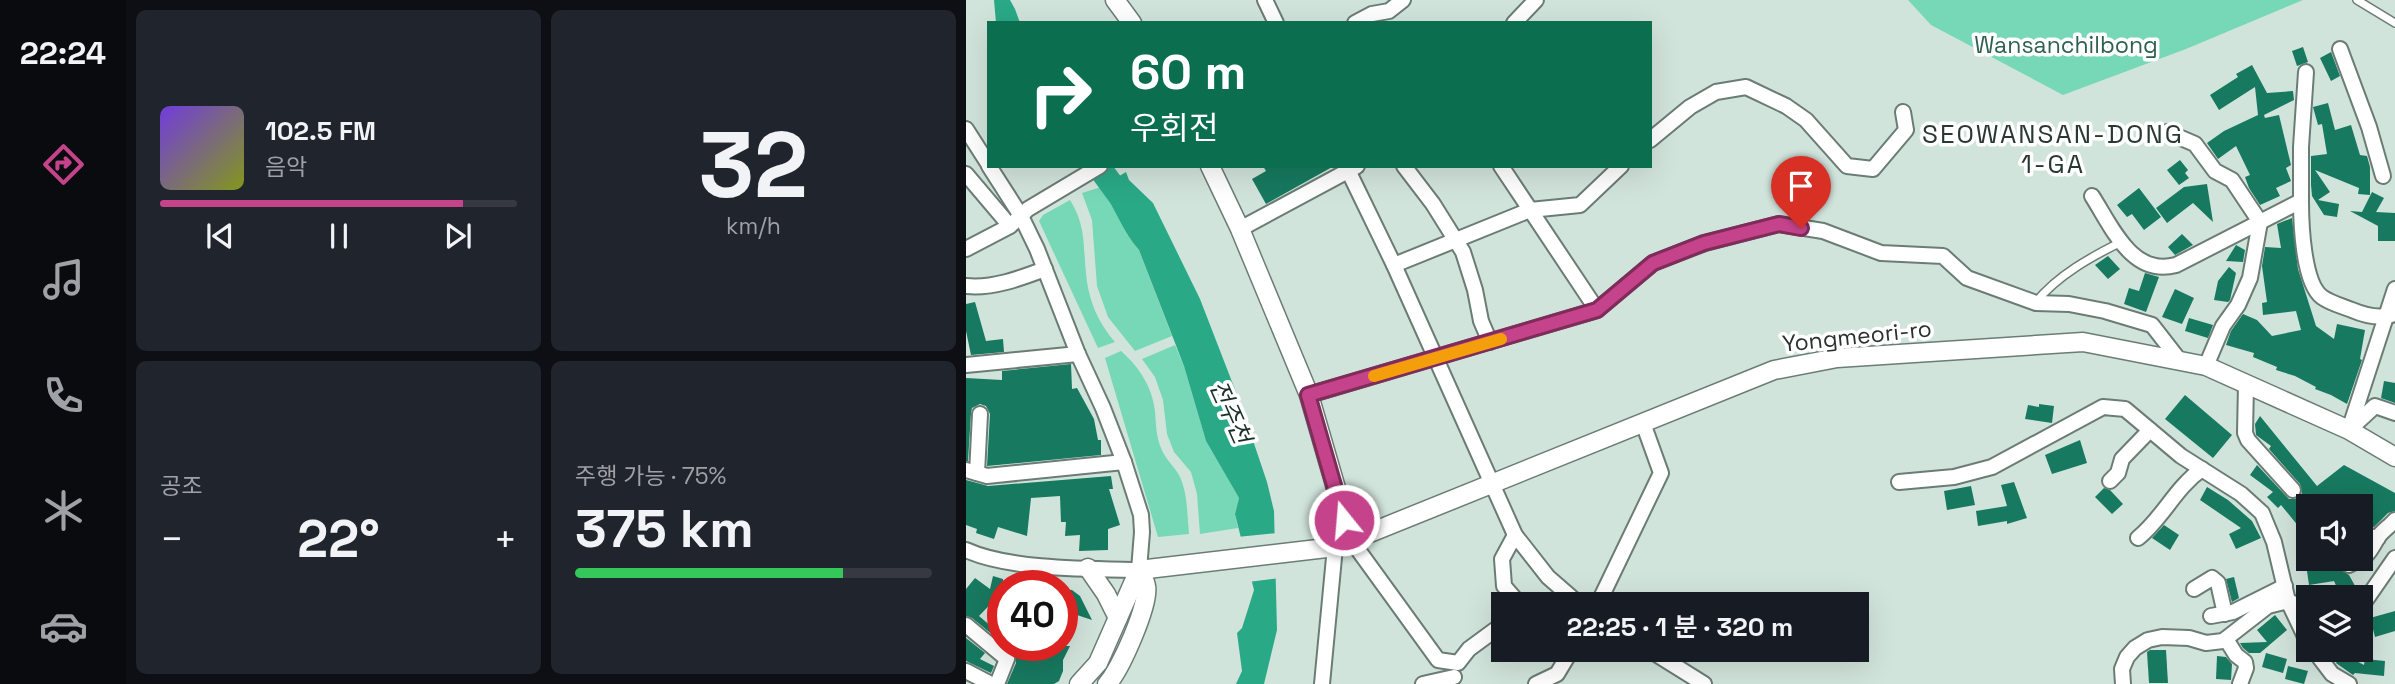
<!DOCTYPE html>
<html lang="ko">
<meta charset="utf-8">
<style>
:root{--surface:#171b24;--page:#20242c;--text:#f1f3f6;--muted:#9ea1a6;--line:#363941;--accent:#c5438b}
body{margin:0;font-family:"Space Grotesk","Noto Sans KR",sans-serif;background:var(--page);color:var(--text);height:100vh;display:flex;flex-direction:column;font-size:26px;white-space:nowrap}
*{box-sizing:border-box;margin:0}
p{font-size:23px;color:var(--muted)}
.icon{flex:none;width:38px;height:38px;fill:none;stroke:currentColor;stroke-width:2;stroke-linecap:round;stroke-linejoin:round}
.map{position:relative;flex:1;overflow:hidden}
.panel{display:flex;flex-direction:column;gap:10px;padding:10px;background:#0d0f14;width:840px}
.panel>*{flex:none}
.banner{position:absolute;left:21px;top:21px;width:665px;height:147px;border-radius:0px;box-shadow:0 7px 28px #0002;background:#0b6e4f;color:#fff;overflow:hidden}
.tools{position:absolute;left:1330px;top:494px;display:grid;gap:14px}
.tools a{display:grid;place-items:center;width:77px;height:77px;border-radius:0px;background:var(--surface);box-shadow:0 7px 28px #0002;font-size:35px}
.speed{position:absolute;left:21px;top:570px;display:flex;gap:14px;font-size:35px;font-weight:700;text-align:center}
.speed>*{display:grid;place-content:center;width:91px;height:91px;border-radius:50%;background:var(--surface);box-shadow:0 7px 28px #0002;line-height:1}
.speed .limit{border:10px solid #d22;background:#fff;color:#111}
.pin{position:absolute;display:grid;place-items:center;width:60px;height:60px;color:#fff;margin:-72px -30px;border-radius:50% 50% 50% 0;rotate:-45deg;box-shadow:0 0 7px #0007}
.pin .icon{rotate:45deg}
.me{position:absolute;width:77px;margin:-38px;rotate:343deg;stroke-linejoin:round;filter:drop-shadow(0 0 5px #0008)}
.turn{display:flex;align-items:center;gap:24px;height:147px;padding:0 28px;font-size:32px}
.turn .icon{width:91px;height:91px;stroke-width:2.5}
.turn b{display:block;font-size:49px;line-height:60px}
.big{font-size:52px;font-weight:600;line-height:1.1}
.panel .tile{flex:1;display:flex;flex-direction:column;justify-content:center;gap:10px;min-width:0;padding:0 24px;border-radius:10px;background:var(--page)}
.panel .dial{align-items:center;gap:0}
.dial b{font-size:91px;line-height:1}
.song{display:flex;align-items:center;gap:21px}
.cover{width:84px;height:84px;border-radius:10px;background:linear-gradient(135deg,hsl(260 70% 55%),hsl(70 70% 35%))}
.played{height:7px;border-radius:4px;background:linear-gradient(90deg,var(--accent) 85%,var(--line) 85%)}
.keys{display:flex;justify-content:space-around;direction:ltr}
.heat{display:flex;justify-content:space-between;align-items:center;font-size:38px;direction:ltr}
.charge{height:10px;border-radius:5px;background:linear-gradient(90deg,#34c759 75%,var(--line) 0)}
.panel .tiles{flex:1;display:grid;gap:10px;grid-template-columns:repeat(2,1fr)}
.trip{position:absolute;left:525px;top:592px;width:378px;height:70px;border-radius:0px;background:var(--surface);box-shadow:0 7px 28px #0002;font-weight:600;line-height:70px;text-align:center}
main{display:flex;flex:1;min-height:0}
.dock{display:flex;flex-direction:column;width:126px;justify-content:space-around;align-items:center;background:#090b0e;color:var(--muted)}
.dock .icon{width:49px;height:49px}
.dock .selected{color:var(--accent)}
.dock b{font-size:32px;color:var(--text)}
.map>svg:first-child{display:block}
</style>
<main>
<nav class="dock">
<b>22:24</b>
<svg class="icon selected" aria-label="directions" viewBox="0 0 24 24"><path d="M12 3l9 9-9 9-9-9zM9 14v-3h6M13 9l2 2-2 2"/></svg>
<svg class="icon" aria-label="music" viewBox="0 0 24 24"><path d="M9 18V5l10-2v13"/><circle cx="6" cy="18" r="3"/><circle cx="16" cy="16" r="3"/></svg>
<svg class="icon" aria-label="phone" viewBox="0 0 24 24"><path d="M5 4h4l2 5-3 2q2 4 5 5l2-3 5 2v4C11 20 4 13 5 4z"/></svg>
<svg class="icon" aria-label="climate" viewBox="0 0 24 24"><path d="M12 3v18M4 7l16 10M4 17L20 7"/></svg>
<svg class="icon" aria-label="car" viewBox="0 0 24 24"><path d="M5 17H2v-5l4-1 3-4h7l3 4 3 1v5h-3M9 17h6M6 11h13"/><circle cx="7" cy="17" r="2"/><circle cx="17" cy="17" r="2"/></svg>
</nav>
<section class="panel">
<div class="tiles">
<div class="tile">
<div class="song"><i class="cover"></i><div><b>102.5 FM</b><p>음악</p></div></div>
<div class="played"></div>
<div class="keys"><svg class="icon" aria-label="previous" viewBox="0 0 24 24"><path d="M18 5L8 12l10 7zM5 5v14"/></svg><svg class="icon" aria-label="pause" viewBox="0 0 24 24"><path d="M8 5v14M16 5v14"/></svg><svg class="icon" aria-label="next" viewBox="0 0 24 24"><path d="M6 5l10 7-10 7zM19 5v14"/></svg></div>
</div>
<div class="tile dial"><b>32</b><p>km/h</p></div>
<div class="tile"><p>공조</p>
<div class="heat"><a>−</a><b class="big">22°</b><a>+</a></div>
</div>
<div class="tile"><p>주행 가능 · 75%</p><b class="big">375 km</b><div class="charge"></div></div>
</div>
</section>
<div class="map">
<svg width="1429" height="684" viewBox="0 0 1429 684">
<rect width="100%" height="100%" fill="#d1e4dc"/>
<g fill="#76d8b7">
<path d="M942,0H1337L1220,49L1097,95L965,25Z"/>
<path d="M135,187C148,207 157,232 173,250L206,336L169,351L142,317L131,286L126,220L116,193Z"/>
<path d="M104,200C120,226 117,244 120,273C122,299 132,323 149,342L132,348L73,221L77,215Z"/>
<path d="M209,345L218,366L240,441L273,498L269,514L272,528L234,534L231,494L225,472L208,452L201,434L197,400L189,377L176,359Z"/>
<path d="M155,351C173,367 186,386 189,411C190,424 190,436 195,448C199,459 208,466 213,475C222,493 221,514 223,534L192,537L139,358Z"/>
</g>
<g fill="#2aa987">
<path d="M28,0H44L49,9L54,23H30Z"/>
<path d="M160,172L163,180L187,203L234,299L275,405L301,482L308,511L311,630L298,684H270L276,671L271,633L276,628L288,590L269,514L273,498L240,441L218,366L173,250C157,232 148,207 135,187Z"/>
</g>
<path fill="#d1e4dc" d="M312,533L314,578L282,582L271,537Z"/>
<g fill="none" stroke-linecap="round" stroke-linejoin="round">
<path stroke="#2aa987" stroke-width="24" d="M132,166L163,208"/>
</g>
<g fill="#17795f">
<path d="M1337,47L1342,62L1331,66L1326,51Z"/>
<path d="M1365,52L1374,76L1365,81L1354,58Z"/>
<path d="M1286,65L1301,93L1327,91L1328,100L1298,115L1299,118L1313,115L1325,165L1320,168L1325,181L1310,188L1314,196L1294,205L1283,188L1279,177L1284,175L1270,146L1252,159L1241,143L1258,131L1292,115L1289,87L1253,110L1244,95L1272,77L1270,74Z"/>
<path d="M1362,103L1369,130L1385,125L1394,155L1401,156L1404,167V195L1392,194L1393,188L1349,170L1364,192L1352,200L1373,204L1371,217L1358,215L1346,196L1345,185V156L1361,154L1356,124L1352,125L1347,107Z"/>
<path d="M1214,160L1222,170L1219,173L1223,178L1213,185L1201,170Z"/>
<path d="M297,166H368L300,204L286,179L300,171Z"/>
<path d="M1241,184L1247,222L1227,203L1201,223L1190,208L1218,187Z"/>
<path d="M1173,188L1195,217L1178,230L1166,214L1161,217L1151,205Z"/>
<path d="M1406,192L1418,198L1410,212L1429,213V241H1412V226L1384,211L1396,212Z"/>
<path d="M1326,218L1332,269L1350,326L1368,339L1371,324L1399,330L1394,359L1396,360L1381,404L1365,395L1349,389L1350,387L1329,376L1310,370L1311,367L1287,357L1288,353L1260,345L1265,331L1277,314L1291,320L1306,336L1335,330L1330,311L1297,315L1296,303L1301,302L1296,266L1299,247L1315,248L1311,224Z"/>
<path d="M1216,234L1227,245L1209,255L1202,247Z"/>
<path d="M1270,245L1279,250L1277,262L1260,261Z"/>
<path d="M1142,256L1154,269L1142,279L1129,265Z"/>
<path d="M1263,267L1270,273L1264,300L1262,302L1248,300L1252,281Z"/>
<path d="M1179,273L1193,277L1180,312L1158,304L1163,288L1173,291Z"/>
<path d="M1209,289L1228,298L1216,324L1196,317Z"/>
<path d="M9,302L20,341L37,339L38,352L5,355L0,331V304Z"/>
<path d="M1223,318L1247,325L1242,338L1219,331Z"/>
<path d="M105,364L106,389L111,388L128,419L132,440H135V455L21,466L24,414L20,406L14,404L6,408L5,413L2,461H0V378L36,380V371Z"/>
<path d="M1418,381L1429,383V403L1415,398Z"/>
<path d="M1219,395L1266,435L1247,458L1199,419Z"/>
<path d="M1073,404L1088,406L1086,423L1059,419L1062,405L1073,407Z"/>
<path d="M1294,416L1351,486L1378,465L1429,493V511L1422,513L1408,527L1395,525V506H1342V538L1315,505L1312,508L1301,497L1307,492L1284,475L1291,465L1323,499H1330L1336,494L1334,484L1303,449L1305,446L1290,435L1289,424Z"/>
<path d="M1114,440L1121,463L1086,474L1079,455Z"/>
<path d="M145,476L147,489H143L154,525L142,529V550L113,551L114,535L99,536L100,522H95L94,496L65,498L61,536L32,527L28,539L10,533L11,529L0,525V480L22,486Z"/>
<path d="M1048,482L1061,518L1041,524V521L1012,526L1010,511L1041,506L1035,485Z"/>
<path d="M1005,486L1009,505L981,510L978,491Z"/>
<path d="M1241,487L1262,500L1286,521L1295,538L1270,549L1263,534L1275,528L1234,500Z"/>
<path d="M1138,488L1144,490L1157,504L1146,514L1129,497Z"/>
<path d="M1198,525L1213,535L1204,550L1186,538Z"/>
<path d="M1358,558H1375L1374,569L1383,575L1393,593L1390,597H1375L1368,581L1343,585L1341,571L1360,568Z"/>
<path d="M27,576L37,579V591L13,616L33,633L32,639L6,618L0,616V589L9,578L24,589Z"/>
<path d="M1268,577L1273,598L1266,602L1260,579Z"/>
<path d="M96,589L106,590L114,596L126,620L111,615L96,601Z"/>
<path d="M1429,611V631L1409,637L1404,618Z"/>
<path d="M1309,615L1321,630L1294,653H1283L1277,648L1274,643L1301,642L1291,630Z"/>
<path d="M0,638L19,653L14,659L28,666L25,673L0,661Z"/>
<path d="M55,646H104L97,660V671L93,681L88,684H41L50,663L48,653Z"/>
<path d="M1184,650H1200L1202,683H1183L1181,652Z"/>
<path d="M1300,653L1321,659L1317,673L1296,667Z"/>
<path d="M1251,656L1260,657L1266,664L1265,680L1250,679Z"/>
<path d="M1374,656L1383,657L1398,665L1399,659L1419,661L1418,676L1389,673L1387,675L1370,663Z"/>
<path d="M1322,666L1342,671L1338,684L1319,679Z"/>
</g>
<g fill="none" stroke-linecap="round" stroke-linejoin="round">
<g stroke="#6b7c75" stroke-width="10">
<g id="service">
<path d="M1391,0L1429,23"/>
<path d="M1070,302C1092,275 1125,257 1155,242"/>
</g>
</g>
<g stroke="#6b7c75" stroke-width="18">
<g id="minor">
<path d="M299,0L310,23"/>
<path d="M389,23L406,14L423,11L437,0"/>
<path d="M548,23L570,0"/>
<path d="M1374,49L1403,127L1417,176"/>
<path d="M0,129L23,165"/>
<path d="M1201,132L1229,144L1249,171L1266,180L1294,222L1284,278L1272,305L1257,326L1240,366"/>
<path d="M684,140L724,107L750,92L780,87L820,106L840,120L881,166L907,169L940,130L937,112"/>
<path d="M380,166L428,265L549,535L582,577L613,604"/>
<path d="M438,166L467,204L497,252L509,290L515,321L524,342"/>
<path d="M0,174L44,226"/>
<path d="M1126,196C1146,227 1166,277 1210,265L1335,201C1335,223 1337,283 1356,297C1364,303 1376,306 1386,310C1400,316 1415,319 1429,314"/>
<path d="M1335,201V147L1340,72"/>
<path d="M274,229L391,166"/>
<path d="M0,249L44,226L62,209L134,166"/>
<path d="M428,265L564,210L614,205L655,166"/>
<path d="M0,286C26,289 55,278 79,269"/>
<path d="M631,310L687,263L739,243L813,224L857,231L915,253L977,256L1001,278L1070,303L1103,304L1139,311L1186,325L1214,361"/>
<path d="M0,365L112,354"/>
<path d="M1280,384L1279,433L1282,440L1327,490"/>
<path d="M343,395L631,310L535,166"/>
<path d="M1384,429L1409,406L1429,413"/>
<path d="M1383,430L1429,289"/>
<path d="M0,470L21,476L158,462"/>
<path d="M11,473L14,414"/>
<path d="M1144,481L1152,473L1156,459L1184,430"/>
<path d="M933,482L988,477L1026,467L1137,407L1159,409L1215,456L1275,494L1296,513L1308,542L1322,601L1342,643"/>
<path d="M1395,534L1412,538"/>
<path d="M1172,538C1197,518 1209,488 1236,469"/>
<path d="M385,540L472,660L492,663L503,649L537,624"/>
<path d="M0,550C44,570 124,569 173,570L176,532L175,515L158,462L137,408L112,354L71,249L55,216L23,166"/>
<path d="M1383,565C1403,555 1402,555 1412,537C1416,531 1424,526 1429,520"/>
<path d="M1228,589L1246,578L1252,583L1259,614"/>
<path d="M548,604L550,600L538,586L536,559L549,535"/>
<path d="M632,604L695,473L677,423"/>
<path d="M1395,607L1429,558"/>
<path d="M1245,616L1267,612L1319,586"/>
<path d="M0,625L41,659L31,684"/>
<path d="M1260,639L1270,655L1279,662L1280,668L1274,684"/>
<path d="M682,649L738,684"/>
<path d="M1347,649L1366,674L1383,684"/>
<path d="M0,671L25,684"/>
<path d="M356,684L369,547"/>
<path d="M457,684L488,677"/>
<path d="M570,684L591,674L606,649"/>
<path d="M1157,684L1156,669L1161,657L1169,648L1182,640L1196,637L1223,638L1240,643L1257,641L1302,606L1322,601L1342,610"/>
</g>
</g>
<g stroke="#6b7c75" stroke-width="21">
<g id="tertiary">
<path d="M149,0L166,23"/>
<path d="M244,166L274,229L343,395L385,540"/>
<path d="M122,568L140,594L152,618"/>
<path d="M173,570L369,547L808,370L871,358L1117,342L1240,366L1383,430L1429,457"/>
<path d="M113,684L132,663L173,570"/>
<path d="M141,684C154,671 184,603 180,586C179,581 176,575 173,570"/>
</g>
</g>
<use href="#service" stroke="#fff" stroke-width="7"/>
<use href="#minor" stroke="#fff" stroke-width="14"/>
<use href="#tertiary" stroke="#fff" stroke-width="18"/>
</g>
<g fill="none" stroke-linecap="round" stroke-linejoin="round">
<g stroke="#802c5a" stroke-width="18">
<path id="route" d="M378,520L342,395L631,310L687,263L738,243L813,224L835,228"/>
</g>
<use href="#route" stroke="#c5438b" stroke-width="12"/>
<path stroke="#f59e0b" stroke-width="12" d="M408,376L535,339"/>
</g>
<g text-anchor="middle" stroke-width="7" stroke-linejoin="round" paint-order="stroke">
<g font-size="23" fill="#2e5f4f" stroke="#fff">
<text x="1100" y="53">Wansanchilbong</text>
</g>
<g font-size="23" fill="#29302d" stroke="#fff">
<text transform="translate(891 336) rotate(-6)" y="8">Yongmeori-ro</text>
</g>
<g font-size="24" font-style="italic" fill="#1b3028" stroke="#fff">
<text transform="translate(264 412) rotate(66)" y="8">전주천</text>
</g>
<g font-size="26" letter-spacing="2" fill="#293832" stroke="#fff">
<text x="1087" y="143">SEOWANSAN-DONG<tspan x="1087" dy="30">1-GA</tspan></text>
</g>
</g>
</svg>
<div class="tools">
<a><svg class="icon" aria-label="sound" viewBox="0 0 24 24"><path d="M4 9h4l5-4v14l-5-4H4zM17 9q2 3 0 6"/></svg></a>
<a><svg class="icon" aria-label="layers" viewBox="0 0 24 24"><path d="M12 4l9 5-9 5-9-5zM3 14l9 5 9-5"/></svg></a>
</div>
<div class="speed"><div class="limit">40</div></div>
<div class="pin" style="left:835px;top:228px;background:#d93025"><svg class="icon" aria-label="arrive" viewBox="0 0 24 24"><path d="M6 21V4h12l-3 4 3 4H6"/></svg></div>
<svg class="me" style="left:378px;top:520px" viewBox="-20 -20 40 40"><circle r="17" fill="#c5438b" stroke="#fff" stroke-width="3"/><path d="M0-11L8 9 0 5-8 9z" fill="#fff"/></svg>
<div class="trip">22:25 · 1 분 · 320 m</div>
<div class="banner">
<div class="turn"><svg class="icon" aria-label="right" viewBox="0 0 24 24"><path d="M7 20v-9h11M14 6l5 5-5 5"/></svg><div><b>60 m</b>우회전</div></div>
</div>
</div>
</main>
